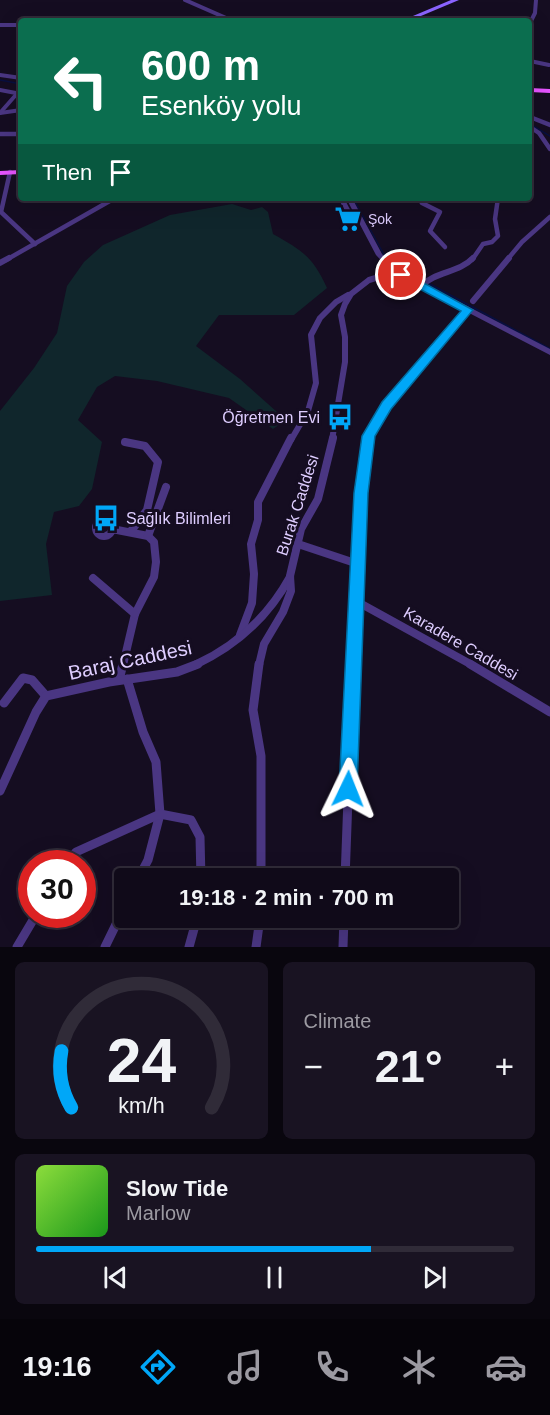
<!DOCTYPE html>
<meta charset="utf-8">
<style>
:root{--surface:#100a19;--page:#191322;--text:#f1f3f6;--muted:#9c9aa2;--line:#302b38;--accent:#00a7f8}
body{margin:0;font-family:Arial,sans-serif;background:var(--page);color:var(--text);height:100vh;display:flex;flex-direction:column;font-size:22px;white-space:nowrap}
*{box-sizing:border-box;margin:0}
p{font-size:20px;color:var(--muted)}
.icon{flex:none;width:33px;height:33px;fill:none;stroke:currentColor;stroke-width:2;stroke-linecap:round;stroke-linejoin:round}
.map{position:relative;height:947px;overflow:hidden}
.panel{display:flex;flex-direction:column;gap:15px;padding:15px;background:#09060e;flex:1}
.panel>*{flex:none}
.banner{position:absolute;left:18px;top:18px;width:514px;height:183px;border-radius:6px;box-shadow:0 6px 24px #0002,0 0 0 2px var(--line);background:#0b6e4f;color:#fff;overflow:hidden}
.speed{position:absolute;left:18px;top:850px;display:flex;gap:12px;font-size:30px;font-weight:700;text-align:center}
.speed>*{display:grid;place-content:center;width:78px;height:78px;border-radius:50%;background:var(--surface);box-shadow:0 6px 24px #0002,0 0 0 2px var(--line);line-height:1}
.speed .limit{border:9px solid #d22;background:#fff;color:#111}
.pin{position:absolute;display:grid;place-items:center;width:51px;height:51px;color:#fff;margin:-26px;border:3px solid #fff;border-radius:50%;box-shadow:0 2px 6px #0007}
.me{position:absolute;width:66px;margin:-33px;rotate:2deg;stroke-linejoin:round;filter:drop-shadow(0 0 4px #0008)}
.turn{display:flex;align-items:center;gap:21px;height:126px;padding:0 24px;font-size:27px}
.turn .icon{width:78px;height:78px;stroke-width:2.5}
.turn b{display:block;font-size:42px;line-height:51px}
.then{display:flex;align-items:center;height:57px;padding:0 24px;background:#0003;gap:12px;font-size:22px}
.big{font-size:45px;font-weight:600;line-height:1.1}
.panel .widget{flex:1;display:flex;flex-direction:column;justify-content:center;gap:9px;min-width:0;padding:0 21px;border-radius:9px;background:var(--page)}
.panel .dial{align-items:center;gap:0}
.dial svg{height:156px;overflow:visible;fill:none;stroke:var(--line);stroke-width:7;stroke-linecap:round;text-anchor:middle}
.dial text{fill:var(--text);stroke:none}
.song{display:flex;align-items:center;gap:18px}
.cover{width:72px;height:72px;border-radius:9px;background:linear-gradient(135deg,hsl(90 70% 55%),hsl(120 70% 35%))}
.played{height:6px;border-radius:3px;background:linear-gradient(90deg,var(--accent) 70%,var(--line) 70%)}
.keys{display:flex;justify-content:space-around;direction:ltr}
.heat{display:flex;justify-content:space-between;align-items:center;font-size:33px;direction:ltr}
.panel .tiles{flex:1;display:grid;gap:15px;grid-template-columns:1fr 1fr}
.widget:last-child{grid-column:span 2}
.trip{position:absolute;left:114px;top:868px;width:345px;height:60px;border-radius:6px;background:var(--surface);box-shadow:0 6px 24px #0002,0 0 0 2px var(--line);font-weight:600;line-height:60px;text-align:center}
.menu{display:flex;height:96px;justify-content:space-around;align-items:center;background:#06040a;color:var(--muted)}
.menu .icon{width:42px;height:42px}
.menu .current{color:var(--accent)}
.menu b{font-size:27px;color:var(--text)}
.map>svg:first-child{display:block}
</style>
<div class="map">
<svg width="550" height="947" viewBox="0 0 550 947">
<rect width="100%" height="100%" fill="#150d21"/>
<path fill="#10262c" d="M232,204L251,210L262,207L268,212L273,234C303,251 313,257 327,288L294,315H219L196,346L240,379L286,420L273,429L229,398L157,381L115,376L97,387L78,420L102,442L92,489L79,506L54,512L46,544L52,595L0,601V411L34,368L57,333L67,286L84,262L103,245L170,215Z"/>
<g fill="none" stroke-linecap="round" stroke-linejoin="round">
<g stroke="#080f3f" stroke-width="1.5">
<path d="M0,80L21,84"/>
<path d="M530,124L550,136"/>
<path d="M353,198L383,253L389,260"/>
</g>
<path stroke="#080f3f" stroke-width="2" d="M388,258L394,265L550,349"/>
<g stroke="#4a3682" stroke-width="4">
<path d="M185,0L233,21"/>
<path d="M530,23L535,13L536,0"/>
<path d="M0,25H21"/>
<path d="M530,61L549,65"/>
<path d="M0,75L21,78"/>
<path d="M0,90L21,94"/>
<path d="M0,113L21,89"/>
<path d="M0,113L21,110"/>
</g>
<g stroke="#4a3682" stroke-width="4.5">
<path d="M530,117L550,125"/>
<path d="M530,127L539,133L550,149"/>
<path d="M0,134H21"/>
<path d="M10,172L1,212L35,244"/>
<path d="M419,198L422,203L440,212L430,231L445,247"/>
<path d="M6,260L115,198"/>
<path d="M472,260L483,244L492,242L498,236L495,219L498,198"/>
<path d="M507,260L522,242L550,217"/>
</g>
<g stroke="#4a3682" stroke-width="6">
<path d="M0,263L9,258"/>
<path d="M421,286C436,271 459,273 473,258"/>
<path d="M473,301L509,258"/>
<path d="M291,440L308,411L316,383L311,335L320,318L336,302L348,295"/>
<path d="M332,440L345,362V337L341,315L345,304L351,294L369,280L396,272"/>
<path d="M368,440L387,405L468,310"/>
</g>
<g stroke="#4a3682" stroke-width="8">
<path d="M125,442L145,446L158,462L147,510L131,531"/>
<circle cx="104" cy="528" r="8"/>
<path d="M112,529L148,536L154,542L156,562L154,577L135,614L123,665"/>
<path d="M148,536L166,487"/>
<path d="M298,544L358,564"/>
<path d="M93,578L135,614"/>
<path d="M356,601L472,665"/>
<path d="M240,635L252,603L254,574L251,544L258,520V502L291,438"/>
<path d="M195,665C236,646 268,617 290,577"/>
<path d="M259,665L264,644L283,612L291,591L290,576L301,529L318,499L333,438"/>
<path d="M353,665L361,493L369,438"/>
</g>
<g stroke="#4a3682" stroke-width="9">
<path d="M259,664L253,710L261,756V879"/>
<path d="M470,664L550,712"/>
<path d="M127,679L143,732L156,762L160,814L148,860L138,879"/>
<path d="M119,680L123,664"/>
<path d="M4,703L23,678L32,680L46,696"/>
<path d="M0,791L36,712L46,696L109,682L177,672L198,664"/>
<path d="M68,864L76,852L160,814L191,820L200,837L201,879"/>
<path d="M345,879L353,664"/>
<path d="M17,947L36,915"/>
<path d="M105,947L124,908"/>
<path d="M189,947L197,918"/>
<path d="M256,947L260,918"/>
<path d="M343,947L344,918"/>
</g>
<g fill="#4a3682" fill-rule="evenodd">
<path d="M338,198H344L355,219L354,220H350Z"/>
<path d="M346,198H352L382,254L398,270L550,349V355L394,274L376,255Z"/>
</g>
<path fill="#8b64ff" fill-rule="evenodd" d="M451,0H459L409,21H401Z"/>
<g fill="#e654ff" fill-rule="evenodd">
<path d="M530,88L550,89V93L530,92Z"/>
<path d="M21,170V174L0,175V171Z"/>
</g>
</g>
<path fill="#00a7f8" stroke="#006da1" stroke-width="1.5" d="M397,272H404L473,310L391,409L375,436L368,493L357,789L354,796L348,798L341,796L339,789L354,493L362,436L382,402L461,311L397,277Z"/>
<defs>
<g id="supermarket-bare" transform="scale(2.07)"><path d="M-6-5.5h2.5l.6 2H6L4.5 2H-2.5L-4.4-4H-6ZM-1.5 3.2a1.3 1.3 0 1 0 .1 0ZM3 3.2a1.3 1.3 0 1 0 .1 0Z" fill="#00a7f8" stroke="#150d21" stroke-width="2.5" paint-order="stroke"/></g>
<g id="bus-bare" transform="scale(2.07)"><path d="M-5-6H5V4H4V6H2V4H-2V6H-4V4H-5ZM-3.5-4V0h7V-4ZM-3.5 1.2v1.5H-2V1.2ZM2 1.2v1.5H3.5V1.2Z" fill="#00a7f8" stroke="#150d21" stroke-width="2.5" paint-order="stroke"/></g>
</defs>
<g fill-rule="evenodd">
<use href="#supermarket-bare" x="348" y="219"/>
<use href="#bus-bare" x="340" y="417"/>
<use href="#bus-bare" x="106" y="518"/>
</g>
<g text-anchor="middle" stroke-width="6" stroke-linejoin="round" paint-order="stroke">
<g font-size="14" fill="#decdff" stroke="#150d21" text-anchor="start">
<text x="368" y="224">Şok</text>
</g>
<g font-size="16" fill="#decdff" stroke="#150d21" text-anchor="end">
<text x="320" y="423">Öğretmen Evi</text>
<text x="126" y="524" text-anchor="start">Sağlık Bilimleri</text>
</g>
<g font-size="16" fill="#decdff" stroke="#150d21">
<text transform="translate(297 505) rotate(-72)" y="6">Burak Caddesi</text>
<text transform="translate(461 643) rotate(30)" y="6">Karadere Caddesi</text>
</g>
<g font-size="20" fill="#decdff" stroke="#150d21">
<text transform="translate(130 660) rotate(-12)" y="7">Baraj Caddesi</text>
</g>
</g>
</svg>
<div class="speed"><div class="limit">30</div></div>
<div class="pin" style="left:401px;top:275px;background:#d93025"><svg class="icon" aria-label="arrive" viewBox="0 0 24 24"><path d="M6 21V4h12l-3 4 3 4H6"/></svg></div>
<svg class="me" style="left:348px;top:789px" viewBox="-20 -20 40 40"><path d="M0-17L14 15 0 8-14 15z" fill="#00a7f8" stroke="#fff" stroke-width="4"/></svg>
<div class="trip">19:18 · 2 min · 700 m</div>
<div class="banner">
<div class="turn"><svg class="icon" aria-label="left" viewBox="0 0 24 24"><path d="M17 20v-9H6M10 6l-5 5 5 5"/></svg><div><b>600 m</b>Esenköy yolu</div></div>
<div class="then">Then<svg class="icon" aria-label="arrive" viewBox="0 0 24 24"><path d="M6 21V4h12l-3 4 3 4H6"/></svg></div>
</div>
</div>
<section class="panel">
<div class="tiles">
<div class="widget dial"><svg viewBox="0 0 100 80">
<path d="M14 69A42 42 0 1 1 86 69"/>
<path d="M14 69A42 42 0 0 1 9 40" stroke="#00a7f8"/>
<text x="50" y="56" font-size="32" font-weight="700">24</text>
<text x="50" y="72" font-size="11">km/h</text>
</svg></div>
<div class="widget"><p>Climate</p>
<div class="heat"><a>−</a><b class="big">21°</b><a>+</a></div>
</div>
<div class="widget">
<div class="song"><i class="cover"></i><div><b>Slow Tide</b><p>Marlow</p></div></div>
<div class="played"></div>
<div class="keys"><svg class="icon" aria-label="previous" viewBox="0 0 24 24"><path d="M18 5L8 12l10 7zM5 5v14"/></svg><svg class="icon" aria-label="pause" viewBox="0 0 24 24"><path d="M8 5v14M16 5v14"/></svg><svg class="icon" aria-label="next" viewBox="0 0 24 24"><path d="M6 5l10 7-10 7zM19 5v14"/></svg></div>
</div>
</div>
</section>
<nav class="menu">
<b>19:16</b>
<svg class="icon current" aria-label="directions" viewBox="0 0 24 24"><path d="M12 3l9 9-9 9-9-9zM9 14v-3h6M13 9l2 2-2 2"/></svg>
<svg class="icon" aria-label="music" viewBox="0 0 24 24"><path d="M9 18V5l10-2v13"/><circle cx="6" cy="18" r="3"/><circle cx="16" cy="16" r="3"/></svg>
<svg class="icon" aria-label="phone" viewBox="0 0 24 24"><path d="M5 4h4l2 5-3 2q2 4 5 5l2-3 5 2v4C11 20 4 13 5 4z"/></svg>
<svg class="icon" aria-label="climate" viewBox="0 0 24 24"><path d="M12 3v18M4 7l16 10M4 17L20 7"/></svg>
<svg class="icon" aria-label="car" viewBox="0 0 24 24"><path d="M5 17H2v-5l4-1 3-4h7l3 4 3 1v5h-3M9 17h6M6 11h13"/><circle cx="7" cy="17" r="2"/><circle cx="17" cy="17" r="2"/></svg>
</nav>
